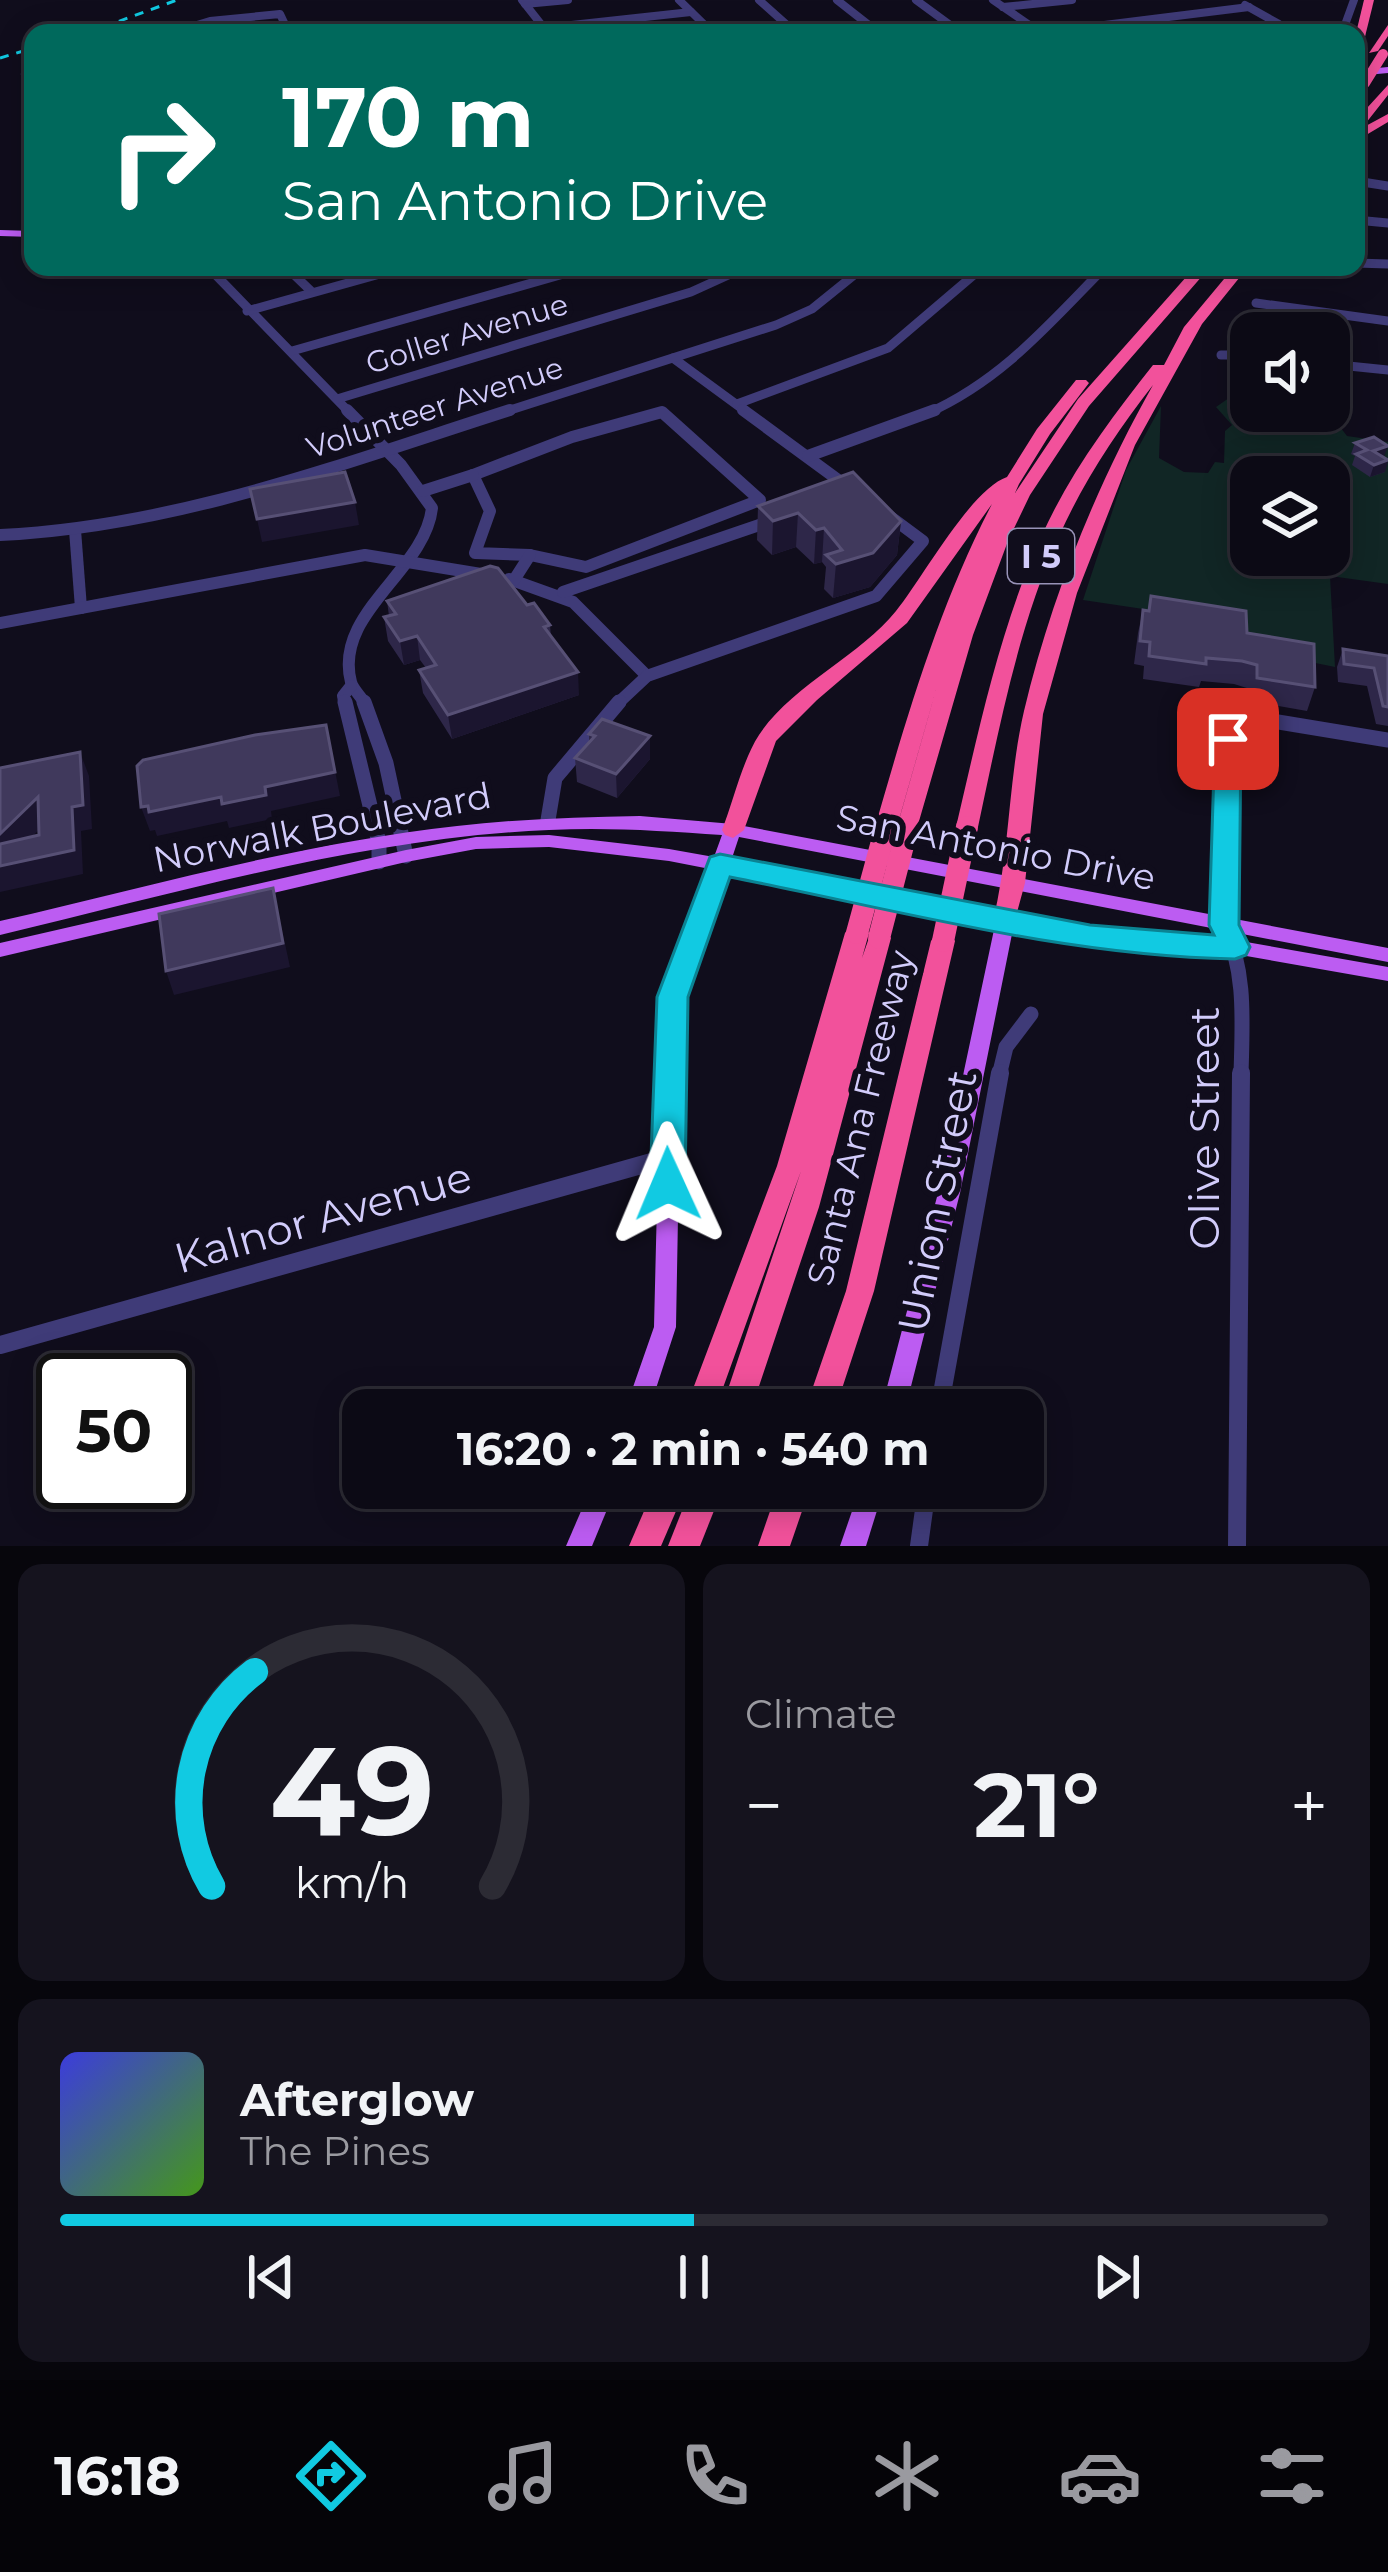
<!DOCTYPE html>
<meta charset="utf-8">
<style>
:root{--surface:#0c0a15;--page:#15131e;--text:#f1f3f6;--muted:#9a9aa0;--line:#2c2b34;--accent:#11cae2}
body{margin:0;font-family:Montserrat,sans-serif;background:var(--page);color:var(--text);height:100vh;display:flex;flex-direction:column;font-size:45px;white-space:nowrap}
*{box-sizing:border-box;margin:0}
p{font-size:39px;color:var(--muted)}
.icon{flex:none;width:66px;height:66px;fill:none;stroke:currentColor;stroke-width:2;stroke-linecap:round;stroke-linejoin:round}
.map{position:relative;height:1546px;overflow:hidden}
.sheet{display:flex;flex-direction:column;gap:18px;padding:18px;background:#07060c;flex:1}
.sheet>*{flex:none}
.top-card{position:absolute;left:24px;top:24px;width:1341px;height:252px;border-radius:24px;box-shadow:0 6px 30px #0003,0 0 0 3px var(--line);background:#00695c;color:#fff;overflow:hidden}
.fabs{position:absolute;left:1230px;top:312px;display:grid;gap:24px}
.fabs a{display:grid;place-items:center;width:120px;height:120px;border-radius:24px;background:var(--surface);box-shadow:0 6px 30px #0003,0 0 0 3px var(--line);font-size:60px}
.speed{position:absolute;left:36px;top:1353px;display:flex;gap:24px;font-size:60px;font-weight:700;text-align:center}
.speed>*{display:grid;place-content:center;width:156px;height:156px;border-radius:50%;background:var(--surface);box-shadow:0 6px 30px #0003,0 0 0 3px var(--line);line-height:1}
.speed .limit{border:6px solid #111;border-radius:18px;background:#fff;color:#111}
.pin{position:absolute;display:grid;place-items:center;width:102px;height:102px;color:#fff;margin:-51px;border-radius:24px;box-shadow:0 6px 18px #0006}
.me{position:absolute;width:132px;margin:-66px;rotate:359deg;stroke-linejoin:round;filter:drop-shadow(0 0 9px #0008)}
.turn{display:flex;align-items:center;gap:42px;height:252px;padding:0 60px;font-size:54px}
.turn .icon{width:156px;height:156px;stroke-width:2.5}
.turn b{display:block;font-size:84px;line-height:102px}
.big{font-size:90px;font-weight:700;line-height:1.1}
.sheet .card{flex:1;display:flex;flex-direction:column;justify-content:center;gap:18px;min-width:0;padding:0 42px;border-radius:24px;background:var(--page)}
.sheet .dial{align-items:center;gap:0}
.dial svg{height:312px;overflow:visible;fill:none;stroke:var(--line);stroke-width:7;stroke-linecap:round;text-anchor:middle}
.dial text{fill:var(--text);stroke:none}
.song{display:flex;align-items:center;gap:36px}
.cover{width:144px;height:144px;border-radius:18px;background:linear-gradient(135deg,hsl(240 70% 55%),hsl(100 70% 35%))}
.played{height:12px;border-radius:6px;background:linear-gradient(90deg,var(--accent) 50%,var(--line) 50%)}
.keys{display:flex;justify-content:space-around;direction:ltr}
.heat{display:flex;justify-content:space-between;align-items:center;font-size:66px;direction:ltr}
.sheet .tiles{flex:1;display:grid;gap:18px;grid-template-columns:1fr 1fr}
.card:last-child{grid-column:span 2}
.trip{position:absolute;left:342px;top:1389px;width:702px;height:120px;border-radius:24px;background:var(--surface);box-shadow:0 6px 30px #0003,0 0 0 3px var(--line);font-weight:700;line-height:120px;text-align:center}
.menu{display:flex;height:192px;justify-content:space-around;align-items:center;background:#050408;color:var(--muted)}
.menu .icon{width:84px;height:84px}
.menu .on{color:var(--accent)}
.menu b{font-size:54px;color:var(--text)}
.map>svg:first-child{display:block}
</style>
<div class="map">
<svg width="1388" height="1546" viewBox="0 0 1388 1546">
<rect width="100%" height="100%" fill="#100d1c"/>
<path fill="#112625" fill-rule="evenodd" d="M1236,393H1251V411H1329L1332,403L1337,423L1347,436L1388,442V584L1330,576L1335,667L1246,649L1247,632L1170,613L1083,600L1126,470L1161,406L1159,458L1184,472L1208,473L1215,462L1224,463L1225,431L1232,425L1216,407ZM1251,477H1329V555H1251Z"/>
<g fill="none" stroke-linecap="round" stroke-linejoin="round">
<g stroke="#3f3b78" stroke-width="8">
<path d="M522,0L544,28L691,12"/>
<path d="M679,0L713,33"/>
<path d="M759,0L796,33"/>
<path d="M837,0L879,33"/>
<path d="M916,0L961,33"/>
<path d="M993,0L1041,33"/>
<path d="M525,4L568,0"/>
<path d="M1245,5L1279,24L1277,33"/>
<path d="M1003,7L1072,0"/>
<path d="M171,33L210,21L280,14L289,33"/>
<path d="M256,33L287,30"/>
<path d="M1040,33L1249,7"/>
<path d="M1342,33L1354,0"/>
<path d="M25,74L33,82"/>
<path d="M1356,181L1368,183"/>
</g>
<g stroke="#3f3b78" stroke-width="9">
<path d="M1356,181L1388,186"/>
<path d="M1356,220L1388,223"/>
<path d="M1356,263L1388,264"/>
<path d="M208,267L350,413"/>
<path d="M286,267L312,292"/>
<path d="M1256,303L1388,321"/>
<path d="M247,311L405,267"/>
<path d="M292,351L588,267"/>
<path d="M1221,355H1251"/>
<path d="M673,358L748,413"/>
<path d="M1329,364L1388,370"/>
<path d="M337,399L691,292L746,267"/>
<path d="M737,404L888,348L983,267"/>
<path d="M501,413L776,325L812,309L864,267"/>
<path d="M658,413H663"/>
<path d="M928,413C1002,380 1049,324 1105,267"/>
</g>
<g stroke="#3f3b78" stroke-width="12">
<path d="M347,410L401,465L432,508C425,571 333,613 351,682C353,690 362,697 366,705"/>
<path d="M743,410L841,482"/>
<path d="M662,412L760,500L586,567L530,555L475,553L490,511L473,475L572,437Z"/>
<path d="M808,456L935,410"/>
<path d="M423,491L473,475"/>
<path d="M75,530L81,608"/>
<path d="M0,535C176,527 344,463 510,410"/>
<path d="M509,579L573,602L647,676"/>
<path d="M514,580L530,555"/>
<path d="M563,592L774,520"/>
<path d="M0,623L365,555L487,575"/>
<path d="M345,705L343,696L351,686"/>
<path d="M616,705L647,676L876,596L923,541L888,515"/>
</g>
<g stroke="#3f3b78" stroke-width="15">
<path d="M345,702L379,843V862"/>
<path d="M364,702L386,763L406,856"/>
<path d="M548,820L555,778L619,702"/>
<path d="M999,1076L1006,1047L1031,1014"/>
<path d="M1241,1076C1242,1025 1247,972 1224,925L1230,714L1388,740"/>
</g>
<g stroke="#3f3b78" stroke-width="18">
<path d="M0,1345L666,1158"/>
<path d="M939,1410L1000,1073"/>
<path d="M919,1546L927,1488"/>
<path d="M1237,1546L1241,1073"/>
</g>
<g fill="#bc5cf2" fill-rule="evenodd">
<path d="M1388,67V73L1356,76V70Z"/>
<path d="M0,230L33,231V237L0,236Z"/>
<path d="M640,816L733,824L1388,948V962L739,837L731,861L1090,930L1161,939L1235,940L1388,967V981L1235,954L1161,953L1090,944L1013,929L960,1193L905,1410H881L938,1193L995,925L726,873L682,997L676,1327L649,1410H625L654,1327L662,997L710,869L669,861L549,847L476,849L406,862L0,957V943L406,850L476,837L549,835L669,849L714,857L722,835C664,831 607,827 549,830C363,838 180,892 0,935V921C151,886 303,843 457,826C518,819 578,817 640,816Z"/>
<path d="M591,1488H616L592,1546H566Z"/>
<path d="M860,1488H884L866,1546H840Z"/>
</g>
<g fill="#f2519b" fill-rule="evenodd">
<path d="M1364,0H1374L1361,53L1356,56V33Z"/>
<path d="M1388,25V36L1378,51L1369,53Z"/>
<path d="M1361,81L1370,83L1356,97V87Z"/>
<path d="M1388,85V95L1362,128L1388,114V122L1356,141V120Z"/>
<path d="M1195,267H1210L1089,406L1030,495L1008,541L973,635L915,835L907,838L896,830L938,683L897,827L886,835L875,827C907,716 939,606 992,504L907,623L817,700L776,741L744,830L733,838L725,835L722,830C733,802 743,759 759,735C791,686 860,656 896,611C922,579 971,489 1007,477L1037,429L1076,380H1086L1089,383L1050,434L1019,484L1015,493L1078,399Z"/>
<path d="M1234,267H1248L1202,324L1135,445L1077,593L1043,714L1025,883L1013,927H997L993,921C1010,852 1008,780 1024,711C1051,598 1096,486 1153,385C1117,431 1084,481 1060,534C1018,626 999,729 978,827L967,835L956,827C979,729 1000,627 1042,535C1070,473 1111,418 1153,365H1164L1184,327Z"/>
<path d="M857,924L865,927L869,933L862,958L871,932H887L891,938L819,1207L751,1410H721L801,1171L715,1410H685L777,1166L845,933L849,927Z"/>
<path d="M943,932L951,935L955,941L874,1291L835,1410H805L846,1291L931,941L935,935Z"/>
<path d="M654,1488H686L661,1546H629Z"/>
<path d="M691,1488H723L700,1546H668Z"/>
<path d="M778,1488H810L790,1546H758Z"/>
</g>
<g stroke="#11cae2" stroke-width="3" stroke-dasharray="9 8" stroke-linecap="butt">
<path d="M87,33L177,0"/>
<path d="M0,58L33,48"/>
</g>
<path stroke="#f2519b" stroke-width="10" d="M1365,83L1383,54"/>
<g stroke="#f2519b" stroke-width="22">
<path d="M857,933L886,827"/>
<path d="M879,938L907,830"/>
<path d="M943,941L967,827"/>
</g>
</g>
<g fill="#2e2749">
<path d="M1355,443L1388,446L1383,457L1385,472L1370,477L1352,465L1355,456L1351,454Z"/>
<path d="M758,506L901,521L897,555L870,587L833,598L824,589L826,567L822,562L814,564L796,547L772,555L757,540Z"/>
<path d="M1151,596L1247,633L1315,687L1307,711L1250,701V689L1234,684L1201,681L1199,687L1143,679L1144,666L1134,664L1138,633L1143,610L1148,611Z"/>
<path d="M387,601L527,605L550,625L551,637L579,695L452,739L423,693L419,670L426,668L420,660L404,665L388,641L384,617L389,616Z"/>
<path d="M1343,649L1388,656V726L1376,724L1367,686L1338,682L1337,667Z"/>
<path d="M589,734L650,759L617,798L577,782L575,758L589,743Z"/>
</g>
<g fill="#1b152f">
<path d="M1388,446L1384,457L1369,462L1373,451Z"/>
<path d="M1388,461L1385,472L1370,477L1374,465Z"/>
<path d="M355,502L359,525L262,542L257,519Z"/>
<path d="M798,513L796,547L772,555L773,521Z"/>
<path d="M901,521L897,555L870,587L833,598L836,564Z"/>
<path d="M824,528L822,562L814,564L816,530Z"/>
<path d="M417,636L420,660L404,665L400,641Z"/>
<path d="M578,672L579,695L452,739L448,715Z"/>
<path d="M326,725L340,796L271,811L272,819L229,828L227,821L157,836L155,830L150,831L141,807L265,787Z"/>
<path d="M650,736V759L617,798L616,774Z"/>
<path d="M80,752L89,776L92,829L81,831L83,874L0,892V866L72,807Z"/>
<path d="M38,797L48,821L7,861L0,844V834Z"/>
<path d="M273,888L290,967L174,995L166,971Z"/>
</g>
<g fill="#40395c" stroke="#575075" stroke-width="3">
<path d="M1374,437L1388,446L1373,451L1388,460L1374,465L1356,454L1367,450L1355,443Z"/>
<path d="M345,472L355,502L257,519L250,489Z"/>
<path d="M853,472L901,521L873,553L836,564L826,555L842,550L824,528L816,530L798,513L773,521L758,506Z"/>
<path d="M490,566L498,568L527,605L534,603L550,625L544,627L578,672L448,715L419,670L436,665L417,636L400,641L384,617L396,614L387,601Z"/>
<path d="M1151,596L1246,611L1247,633L1314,644L1315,687L1257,678V665L1242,661L1206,658V664L1149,656L1150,642L1140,641L1143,610L1149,611Z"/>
<path d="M1343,649L1388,656V707L1383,706L1374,668L1344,664Z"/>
<path d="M602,719L650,736L616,774L575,758L595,736L589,734Z"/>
<path d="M326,725L335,772L265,787L266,795L222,804L221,797L149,812L148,806L141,807L137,766L143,760L255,735Z"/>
<path d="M80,752L83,805L72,807L74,850L0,866V844L39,835L38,797L0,834V768Z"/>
<path d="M273,888L283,943L166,971L159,914Z"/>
</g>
<path fill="#11cae2" stroke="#0b8393" stroke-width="3" d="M1228,730L1241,739L1239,925L1250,947L1246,955L1235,959C1065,956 897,910 730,877L688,997L685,1184L680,1195L668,1199L655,1195L650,1184L657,997L710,857L720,854L1090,925L1214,935L1209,925L1215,739Z"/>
<g text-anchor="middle" stroke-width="12" stroke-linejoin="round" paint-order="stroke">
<g font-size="30" fill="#d2ccfb" stroke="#100d1c">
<text transform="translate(467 334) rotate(-17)" y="10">Goller Avenue</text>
<text transform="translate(435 408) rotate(-18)" y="10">Volunteer Avenue</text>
</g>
<rect fill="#100d1c" stroke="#9893b8" stroke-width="3" x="1008" y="529" width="66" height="54" rx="9"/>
<g font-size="33" font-weight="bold" fill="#d2ccfb">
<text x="1041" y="568">I 5</text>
</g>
<g font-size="36" fill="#d2ccfb" stroke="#100d1c">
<text transform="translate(322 827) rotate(-11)" y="13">Norwalk Boulevard</text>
<text transform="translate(996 847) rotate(11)" y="13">San Antonio Drive</text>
<text transform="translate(860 1118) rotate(-76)" y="13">Santa Ana Freeway</text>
</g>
<g font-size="42" fill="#d2ccfb" stroke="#100d1c">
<text transform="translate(1204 1128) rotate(-90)" y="15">Olive Street</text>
<text transform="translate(937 1201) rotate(-79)" y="15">Union Street</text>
<text transform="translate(323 1217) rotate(-16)" y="15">Kalnor Avenue</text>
</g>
</g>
</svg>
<div class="fabs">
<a><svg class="icon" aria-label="sound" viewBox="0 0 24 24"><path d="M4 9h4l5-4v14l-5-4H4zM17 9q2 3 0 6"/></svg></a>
<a><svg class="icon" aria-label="layers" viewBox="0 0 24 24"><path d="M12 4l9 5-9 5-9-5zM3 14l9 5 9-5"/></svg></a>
</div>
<div class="speed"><div class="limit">50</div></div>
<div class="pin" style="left:1228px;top:739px;background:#d93025"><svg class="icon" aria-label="arrive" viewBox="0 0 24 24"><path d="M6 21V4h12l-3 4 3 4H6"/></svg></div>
<svg class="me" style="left:668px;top:1184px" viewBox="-20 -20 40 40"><path d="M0-17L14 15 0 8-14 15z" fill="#11cae2" stroke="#fff" stroke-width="4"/></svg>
<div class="trip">16:20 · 2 min · 540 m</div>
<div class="top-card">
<div class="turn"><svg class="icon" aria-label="right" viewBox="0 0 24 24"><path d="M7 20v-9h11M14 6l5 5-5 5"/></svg><div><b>170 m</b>San Antonio Drive</div></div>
</div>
</div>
<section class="sheet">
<div class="tiles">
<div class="card dial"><svg viewBox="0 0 100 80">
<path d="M14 69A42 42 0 1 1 86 69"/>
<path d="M14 69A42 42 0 0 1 25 14" stroke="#11cae2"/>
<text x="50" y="56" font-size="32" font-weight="700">49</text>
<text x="50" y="72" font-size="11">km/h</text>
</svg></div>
<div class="card"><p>Climate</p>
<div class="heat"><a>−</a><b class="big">21°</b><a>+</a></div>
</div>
<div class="card">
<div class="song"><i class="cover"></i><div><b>Afterglow</b><p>The Pines</p></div></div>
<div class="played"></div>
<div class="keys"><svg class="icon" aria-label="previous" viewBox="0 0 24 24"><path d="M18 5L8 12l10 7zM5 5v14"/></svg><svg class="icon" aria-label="pause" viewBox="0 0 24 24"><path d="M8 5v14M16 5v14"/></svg><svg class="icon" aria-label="next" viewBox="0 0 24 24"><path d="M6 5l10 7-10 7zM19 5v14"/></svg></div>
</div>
</div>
</section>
<nav class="menu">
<b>16:18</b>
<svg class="icon on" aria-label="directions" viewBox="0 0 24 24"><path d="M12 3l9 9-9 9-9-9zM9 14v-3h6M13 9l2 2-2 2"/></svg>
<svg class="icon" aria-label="music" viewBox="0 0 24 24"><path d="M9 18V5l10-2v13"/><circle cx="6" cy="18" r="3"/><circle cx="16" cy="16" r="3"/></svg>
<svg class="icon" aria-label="phone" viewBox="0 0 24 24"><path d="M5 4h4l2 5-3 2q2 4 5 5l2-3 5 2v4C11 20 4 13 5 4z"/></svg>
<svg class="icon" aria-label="climate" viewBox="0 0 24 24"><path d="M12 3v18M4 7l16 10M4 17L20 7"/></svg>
<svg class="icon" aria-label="car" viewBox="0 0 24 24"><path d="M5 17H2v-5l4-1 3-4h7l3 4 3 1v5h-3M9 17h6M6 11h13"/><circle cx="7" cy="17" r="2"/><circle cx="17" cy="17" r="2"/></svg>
<svg class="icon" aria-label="filters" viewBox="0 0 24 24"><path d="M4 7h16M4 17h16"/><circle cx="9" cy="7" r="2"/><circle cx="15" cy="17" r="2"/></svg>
</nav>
